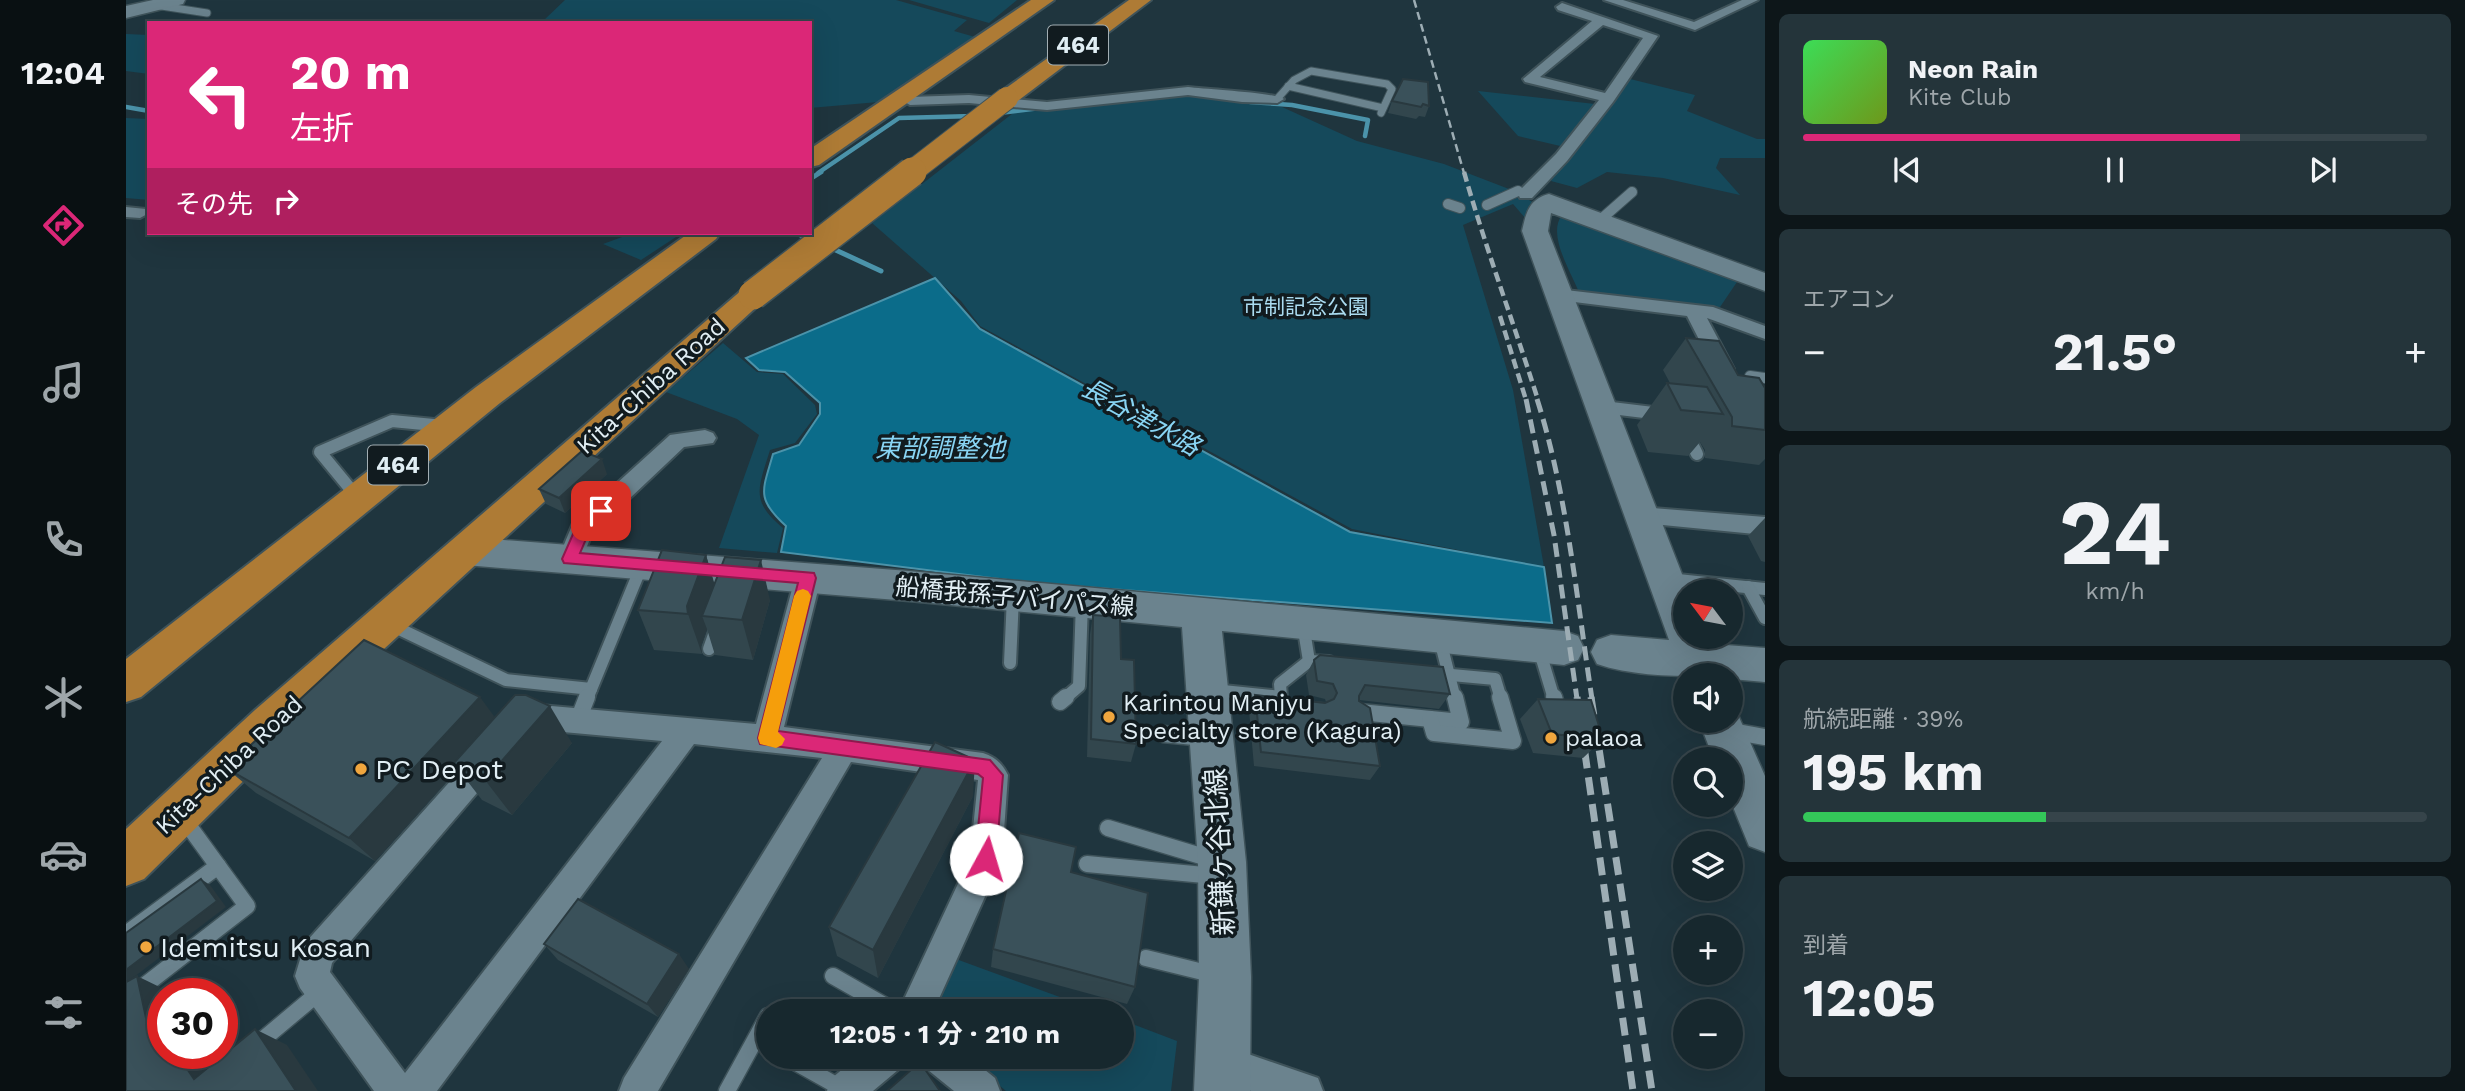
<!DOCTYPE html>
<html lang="ja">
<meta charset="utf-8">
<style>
:root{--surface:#17282e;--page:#24343a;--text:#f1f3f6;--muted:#9ea6aa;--line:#36444a;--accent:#db2777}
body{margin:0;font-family:"Work Sans","Noto Sans JP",sans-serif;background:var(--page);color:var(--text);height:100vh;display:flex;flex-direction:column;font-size:26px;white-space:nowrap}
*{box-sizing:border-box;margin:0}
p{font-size:23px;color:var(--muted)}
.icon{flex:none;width:38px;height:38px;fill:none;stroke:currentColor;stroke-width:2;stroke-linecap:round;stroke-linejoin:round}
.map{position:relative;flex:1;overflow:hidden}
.details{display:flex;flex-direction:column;gap:14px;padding:14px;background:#0d1619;width:700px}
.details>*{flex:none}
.top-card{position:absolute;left:21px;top:21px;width:665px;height:214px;border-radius:0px;box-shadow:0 7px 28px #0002,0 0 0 2px var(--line);background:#db2777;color:#fff;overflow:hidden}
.needle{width:46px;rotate:302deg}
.fabs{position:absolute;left:1547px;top:579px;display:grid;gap:14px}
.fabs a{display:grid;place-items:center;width:70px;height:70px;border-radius:50%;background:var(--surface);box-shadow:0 7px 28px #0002,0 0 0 2px var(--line);font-size:35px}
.speed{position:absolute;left:21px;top:978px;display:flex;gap:14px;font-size:35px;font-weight:700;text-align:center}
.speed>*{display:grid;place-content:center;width:91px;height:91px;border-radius:50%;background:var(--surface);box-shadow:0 7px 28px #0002,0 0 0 2px var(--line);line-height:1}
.speed .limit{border:10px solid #d22;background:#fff;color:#111}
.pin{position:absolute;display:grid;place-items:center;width:60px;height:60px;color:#fff;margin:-30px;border-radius:14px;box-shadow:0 4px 10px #0006}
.me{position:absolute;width:77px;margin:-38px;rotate:6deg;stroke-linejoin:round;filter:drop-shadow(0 0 5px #0008)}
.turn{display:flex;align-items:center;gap:24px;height:147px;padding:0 28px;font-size:32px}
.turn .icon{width:91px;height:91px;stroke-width:2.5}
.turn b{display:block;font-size:49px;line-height:60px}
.then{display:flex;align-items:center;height:66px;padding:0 28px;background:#0003;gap:14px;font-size:26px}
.big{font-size:52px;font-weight:700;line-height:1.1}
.details .widget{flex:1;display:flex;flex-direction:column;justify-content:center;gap:10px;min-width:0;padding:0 24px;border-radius:10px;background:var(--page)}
.details .dial{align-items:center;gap:0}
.dial b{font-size:91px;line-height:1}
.song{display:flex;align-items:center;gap:21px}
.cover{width:84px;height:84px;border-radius:10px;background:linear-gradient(135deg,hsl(130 70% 55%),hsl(80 70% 35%))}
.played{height:7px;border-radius:4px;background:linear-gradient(90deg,var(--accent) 70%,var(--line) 70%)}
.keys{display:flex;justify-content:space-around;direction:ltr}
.heat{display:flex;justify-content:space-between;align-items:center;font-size:38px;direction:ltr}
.charge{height:10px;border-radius:5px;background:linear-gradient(90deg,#34c759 39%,var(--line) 0)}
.trip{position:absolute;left:630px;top:999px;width:378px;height:70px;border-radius:35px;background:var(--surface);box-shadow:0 7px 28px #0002,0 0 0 2px var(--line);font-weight:700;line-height:70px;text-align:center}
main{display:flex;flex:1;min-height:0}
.menu{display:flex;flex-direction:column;width:126px;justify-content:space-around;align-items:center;background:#091012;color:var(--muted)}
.menu .icon{width:49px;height:49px}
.menu .selected{color:var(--accent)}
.menu b{font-size:32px;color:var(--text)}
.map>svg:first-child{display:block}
</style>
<main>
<nav class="menu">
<b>12:04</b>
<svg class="icon selected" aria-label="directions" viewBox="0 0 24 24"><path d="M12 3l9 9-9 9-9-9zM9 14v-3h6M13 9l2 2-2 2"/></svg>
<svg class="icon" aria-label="music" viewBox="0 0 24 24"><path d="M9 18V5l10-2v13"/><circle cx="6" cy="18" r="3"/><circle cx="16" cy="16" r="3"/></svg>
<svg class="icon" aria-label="phone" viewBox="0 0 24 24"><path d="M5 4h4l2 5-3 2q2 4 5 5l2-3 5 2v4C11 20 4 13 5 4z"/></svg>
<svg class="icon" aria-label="climate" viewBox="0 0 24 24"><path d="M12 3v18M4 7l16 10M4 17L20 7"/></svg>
<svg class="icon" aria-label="car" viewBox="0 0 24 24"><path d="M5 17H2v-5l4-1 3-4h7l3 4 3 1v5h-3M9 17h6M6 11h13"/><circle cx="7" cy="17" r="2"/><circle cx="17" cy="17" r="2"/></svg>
<svg class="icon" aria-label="filters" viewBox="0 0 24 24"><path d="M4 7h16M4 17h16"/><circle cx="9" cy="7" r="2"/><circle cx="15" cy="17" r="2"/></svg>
</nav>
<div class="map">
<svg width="1639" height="1091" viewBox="0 0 1639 1091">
<rect width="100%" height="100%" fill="#1f353e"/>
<g fill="#15495b">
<path d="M439,0H770L841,20L828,31L849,37L752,102L684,108V23H374L417,21Z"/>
<path d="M783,0H891L863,23Z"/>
<path d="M0,34L23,35V74L0,71Z"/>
<path d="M1500,78L1569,95L1561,111L1631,139H1639V158H1594L1590,168L1614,195L1537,178L1481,172L1451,188L1425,181L1447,149L1392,136L1352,91L1469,104Z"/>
<path d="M1059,94L1156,107L1231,141L1318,164L1383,189L1410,204L1400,219L1387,204L1337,225L1387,390L1418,567L1226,529L854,326L835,301L746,223L891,110Z"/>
<path d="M0,118L23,119V200L0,198Z"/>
<path d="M1436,215L1613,279L1592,310L1459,294L1452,290C1444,270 1421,234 1436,215Z"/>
<path d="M507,233H556L515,260L477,244Z"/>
<path d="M597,343L631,372L657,374L689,405L691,414L669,443L644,450C633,487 623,500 657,528L651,553L593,548L633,435L611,419L540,392Z"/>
<path d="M830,959L972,1011L806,1012Z"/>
<path d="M996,1020L1051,1041L1045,1091H880L839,1057H996Z"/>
</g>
<path fill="#0b6c8a" stroke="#4b93aa" stroke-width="2" d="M809,278L854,329L1224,532L1418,567L1426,623L907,583L655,552L660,526C629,498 637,490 647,454L673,445L694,414V403L659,372L633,370L620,358Z"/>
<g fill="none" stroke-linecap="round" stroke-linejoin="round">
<g stroke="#4b93aa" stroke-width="4.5">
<path d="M1124,102L1166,105L1242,120L1239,136"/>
<path d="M0,107L23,111"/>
<path d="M874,113L914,108"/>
<path d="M692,173L773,118L848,116"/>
</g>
<g stroke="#4b93aa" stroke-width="5">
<path d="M684,179L695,172"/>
<path d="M669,233L687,240"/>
<path d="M701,246L755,271"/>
</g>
<g stroke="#3f535a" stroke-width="9">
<g id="lane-far3">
<path d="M29,5L81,13"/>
<path d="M1162,86L1257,108"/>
<path d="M1151,99L1168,80L1185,71L1261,84L1266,89L1255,113"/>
</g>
</g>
<g stroke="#3f535a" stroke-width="12">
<g id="lane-far2">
<path d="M1322,204L1334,208"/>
<path d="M1361,205L1392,191"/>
<path d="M1473,221L1506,192"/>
<path d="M1624,376L1639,378"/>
</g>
</g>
<g stroke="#3f535a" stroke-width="16">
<g id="lane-far1">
<path d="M1477,407L1535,414"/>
<path d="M1562,436L1571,454"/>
<path d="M231,497L194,452L266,421L318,426"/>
<path d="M1542,579L1639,589"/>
<path d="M1622,587L1639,618"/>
<path d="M263,624L380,680L465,689"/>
<path d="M1177,624L1183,661"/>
<path d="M1314,640L1329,699"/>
<path d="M583,649L590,629"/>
<path d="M1413,649L1428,699"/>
<path d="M884,663L887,597"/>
<path d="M1304,673L1369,679L1375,699"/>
<path d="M1087,690L1155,697L1154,684L1183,661L1203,662"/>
<path d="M461,699L516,565"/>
<path d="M938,699L953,686L956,603"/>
</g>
</g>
<g stroke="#3f535a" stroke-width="19">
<g id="lane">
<path d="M1428,697L1432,711"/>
<path d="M934,702L940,697"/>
<path d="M1234,712L1335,722L1329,697"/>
<path d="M1304,719L1308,733L1387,741L1374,697"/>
<path d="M452,720L461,697"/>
<path d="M1605,731L1639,737"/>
<path d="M1037,734L1079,738"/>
<path d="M982,828L1085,859"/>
<path d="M961,864L1089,876"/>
<path d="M0,934L92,866"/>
<path d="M1020,958L1089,975"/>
<path d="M707,976L770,1012"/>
<path d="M0,1000L121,906L57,818"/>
<path d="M129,1046L196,990"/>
<path d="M660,1057L717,1089"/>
<path d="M601,1091L642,1016"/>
</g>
</g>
<g stroke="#3f535a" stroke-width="4">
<g id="street">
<path d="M1478,0H1497L1568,22L1616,0H1632L1569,30Z"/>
<path d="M1436,3L1532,36L1487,102L1441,161L1406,198H1394L1392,194L1394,190L1430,154L1473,100L1399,82L1397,79L1466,21L1432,10L1430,7ZM1477,25L1517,38L1479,93L1414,77Z"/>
<path d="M1062,87C1078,89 1152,93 1158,99L1151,103L1116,102L1062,95L921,110L843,103L784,105L777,101L784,97L843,95L921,102Z"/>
<path d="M0,207L20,209L23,213L14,218L0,217Z"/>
<path d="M1431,289L1587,307L1639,326V339L1581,318L1608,369L1605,374H1591L1588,369L1561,316L1424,299L1422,295Z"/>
<path d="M579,430L587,433L590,438L587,443L558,447L466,534L453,566L444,568L435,566L432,559L447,523L544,435Z"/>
<path d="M1514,507L1639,517V535L1506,522L1502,516L1506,510Z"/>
<path d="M682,568L691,571L695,578L658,727L857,753C869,757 876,763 882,775L876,859L807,1012H772L844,858L852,780L725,762L532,1091H493L498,1078L696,758L568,744L311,1091H248L174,988L169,976L179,943L354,748L364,744L374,748L379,757L374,766L206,963L204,972L279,1073L536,741L415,730L400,735L390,732L386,723L390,714L414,705L630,724L669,578L673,571Z"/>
<path d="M1099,1046L1192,1078L1197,1091H1125L1086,1077L1081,1064L1086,1051Z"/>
<path d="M731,1057H777L772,1070L747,1091H701L706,1078Z"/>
<path d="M797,1057H843L869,1078L874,1091H828L802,1070Z"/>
</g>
</g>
<g stroke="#3f535a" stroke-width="3">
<g id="secondary">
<path d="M27,0H59L57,4L0,18V6Z"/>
<path d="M1423,194L1639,273V291L1425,213L1422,231L1563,592H1559V637H1577L1574,643L1639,648V682L1605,679V676C1562,676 1512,678 1471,664L1465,652L1471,640L1485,635L1543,640L1396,231C1400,213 1403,199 1423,194Z"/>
<path d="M339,537L783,571L1438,631L1452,636L1458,648L1452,660L1438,665L1096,631L1120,862L1125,977L1124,1091H1068L1073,977L1072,862L1056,627L783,601L339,565L326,561L321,551L326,541Z"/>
<path d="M1605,706L1609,708L1639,776V852L1623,846L1605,802V760H1588L1573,721H1605Z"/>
</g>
</g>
<g stroke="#3f535a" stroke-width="4">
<g id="highway">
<path d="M905,0H928L693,165L684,167V149Z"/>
<path d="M1003,0H1025L889,103H873L870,98L873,93Z"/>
<path d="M563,233H594L590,239L374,403L15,697L0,702V659L350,387Z"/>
<path d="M627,286L637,289L642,295L637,301L161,738L18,879L0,886V829L129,710L617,289Z"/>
</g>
</g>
<use href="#lane-far3" stroke="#6b838e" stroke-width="7"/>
<use href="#lane-far2" stroke="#6b838e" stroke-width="10"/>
<use href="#lane-far1" stroke="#6b838e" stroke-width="12"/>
<use href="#lane" stroke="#6b838e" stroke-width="16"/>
<use href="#street" fill="#6b838e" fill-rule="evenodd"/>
<use href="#secondary" fill="#6b838e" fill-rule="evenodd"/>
<use href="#highway" fill="#ae7b35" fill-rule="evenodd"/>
<path stroke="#9dadb4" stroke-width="2.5" stroke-dasharray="8 4.5" stroke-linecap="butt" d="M1288,0L1338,173"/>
<g stroke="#9dadb4" stroke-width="4.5" stroke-dasharray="10 5" stroke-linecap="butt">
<path d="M1338,172C1360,249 1388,324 1412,400"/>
<path d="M1374,316L1400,400"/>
</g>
<g stroke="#9dadb4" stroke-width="5" stroke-dasharray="14 7" stroke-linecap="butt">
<path d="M1400,399L1428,535L1451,699"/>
<path d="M1411,399C1441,493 1451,601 1466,699"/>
</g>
<g stroke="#9dadb4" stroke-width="7" stroke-dasharray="18 9" stroke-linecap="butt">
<path d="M1451,697L1507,1091"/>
<path d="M1465,697L1526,1091"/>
</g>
<g stroke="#3f535a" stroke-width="24" stroke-linecap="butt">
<path id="highway-bridge-far1" d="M784,173L881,98"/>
</g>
<g stroke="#3f535a" stroke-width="32" stroke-linecap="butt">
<path id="highway-bridge" d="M627,295L786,172"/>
</g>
<use href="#highway-bridge-far1" stroke="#ae7b35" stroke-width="22"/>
<use href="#highway-bridge" stroke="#ae7b35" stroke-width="29"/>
</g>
<g fill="#32464d">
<path d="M1277,79L1303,106L1299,117L1293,116L1290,119L1262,113L1266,101Z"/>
<path d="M1560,338L1612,375L1639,388V459L1633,465L1579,458V450L1574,442L1562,456L1522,452L1511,425L1541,383H1544L1537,370Z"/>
<path d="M481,474L439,513L420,504L413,489Z"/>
<path d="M1639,518V562L1635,561L1622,536Z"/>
<path d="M580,555L588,584L644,600L627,660L589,655L581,629L575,646L576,654L528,650L512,610Z"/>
<path d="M967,615L995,659L1010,744L1005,762L961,757L964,634Z"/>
<path d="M1188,660L1324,694L1313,709L1233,700L1254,766L1244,780L1128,766L1123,710L1129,695L1200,702L1199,699L1183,695L1180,675Z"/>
<path d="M1412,699L1477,739L1457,758L1407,753L1394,719Z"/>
<path d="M369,718L446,743L386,815L356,800L332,769L249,861L130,793L100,768Z"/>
<path d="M847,796L752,978L711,956L703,927Z"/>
<path d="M418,944L563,969L532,1017L432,960Z"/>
<path d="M867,949L1009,987L1001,1004L865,967Z"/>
</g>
<g fill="#29393f">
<path d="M476,459L481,474L439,513L433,498Z"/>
<path d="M580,555L592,596L576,616L581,629L575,646L576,654L562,614L561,606Z"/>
<path d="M635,560L644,600L627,660L616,620Z"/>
<path d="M354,697L373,723L327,764L332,769L249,861L223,838Z"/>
<path d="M424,706L446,743L386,815L359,780Z"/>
<path d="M849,760L847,796L752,978L747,950Z"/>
<path d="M75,879L84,885L100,907L0,983V970Z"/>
<path d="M553,954L563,969L532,1017L521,1004Z"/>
<path d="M11,976L48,994H37V1038L23,1032Z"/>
<path d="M129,1029L161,1045L192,1091H170Z"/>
<path d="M51,1054H78L103,1091L68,1079Z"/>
</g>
<g fill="#3a515a" stroke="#29393f" stroke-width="2">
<path d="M1277,79L1302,82L1303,106L1297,104L1295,107L1266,101Z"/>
<path d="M1560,338L1593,341L1612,375L1633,378L1639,388V430L1606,426V417Z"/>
<path d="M1541,383L1581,387L1597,414L1555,410Z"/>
<path d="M456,451L476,459L433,498L413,489Z"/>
<path d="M536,550L580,555L561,606L562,614L512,610Z"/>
<path d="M599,557L635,560L616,620L576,616Z"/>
<path d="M967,615L994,617L995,659L1008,660L1010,744L965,739Z"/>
<path d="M238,640L354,697L223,838L100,768Z"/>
<path d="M1194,655L1317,667L1324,694L1239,685L1233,696V701L1244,708L1254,766L1135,752L1129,695L1199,703L1208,699L1211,693L1207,684L1191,681L1188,660Z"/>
<path d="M389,695H400L424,706L359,780L327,764Z"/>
<path d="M1412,699L1465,700L1477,739L1426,734Z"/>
<path d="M809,742L849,760L747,950L703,927Z"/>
<path d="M893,833L950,847L945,872L1022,893L1009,987L867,949Z"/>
<path d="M75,879L91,901L0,970V933Z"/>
<path d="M452,899L553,954L521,1004L418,944Z"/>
<path d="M11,976L23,1032L32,1025L37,1032V1054H51L68,1079L129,1029L170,1091H0V982Z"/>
<path d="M794,1062L814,1091H761Z"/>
</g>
<path fill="#db2777" stroke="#8e194d" stroke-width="2" d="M475,506L483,511L463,532L454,553L688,573L690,578L652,731L864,760L877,775L870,859L867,866L860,869L852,866L849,859L857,778L852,774L634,744L632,738L672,583L438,563L436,559L451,525Z"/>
<path fill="#f59e0b" d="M677,589L682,591L685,596L652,732L659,739L656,745L650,748L634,744L632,738L668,596L671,591Z"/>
<g fill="#f0a63e" stroke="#111b1f" stroke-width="2.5">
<circle cx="983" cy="717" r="7"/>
<circle cx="1425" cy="738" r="7"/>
<circle cx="235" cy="769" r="7"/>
<circle cx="20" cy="947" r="7"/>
</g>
<g text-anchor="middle" stroke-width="7" stroke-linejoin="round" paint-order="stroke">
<g font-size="21" fill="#abdcf1" stroke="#111b1f">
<text x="1180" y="314">市制記念公園</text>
</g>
<g fill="#111b1f" stroke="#a3afb4" stroke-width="2">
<rect x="922" y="25.5" width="60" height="39" rx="5"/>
<rect x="242" y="445.5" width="60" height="39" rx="5"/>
</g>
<g font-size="23" font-weight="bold" fill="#e1eef4">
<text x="952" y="53">464</text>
<text x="272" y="473">464</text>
</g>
<g font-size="24" fill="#e1eef4" stroke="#111b1f">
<text transform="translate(525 386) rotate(-42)" y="8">Kita-Chiba Road</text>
<text transform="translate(889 597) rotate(5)" y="8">船橋我孫子バイパス線</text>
<text transform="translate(103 765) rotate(-43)" y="8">Kita-Chiba Road</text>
</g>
<g font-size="24" fill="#e1eef4" stroke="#111b1f" text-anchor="start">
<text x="997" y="711">Karintou Manjyu<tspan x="997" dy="28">Specialty store (Kagura)</tspan></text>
<text x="1439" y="746">palaoa</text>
</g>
<g font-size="26" font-style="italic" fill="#88d4f3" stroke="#111b1f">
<text transform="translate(1015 417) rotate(29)" y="9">長谷津水路</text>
<text x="814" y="457">東部調整池</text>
</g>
<g font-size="28" fill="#e1eef4" stroke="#111b1f" text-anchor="start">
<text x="249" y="779">PC Depot</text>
<text x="34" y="957">Idemitsu Kosan</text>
</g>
<g font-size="28" fill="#e1eef4" stroke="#111b1f">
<text transform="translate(1093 852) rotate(-93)" y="10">新鎌ヶ谷北線</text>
</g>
</g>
</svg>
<div class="fabs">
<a><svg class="needle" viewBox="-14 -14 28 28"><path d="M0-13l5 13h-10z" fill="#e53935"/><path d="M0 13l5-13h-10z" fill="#9ea6aa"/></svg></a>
<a><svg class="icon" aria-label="sound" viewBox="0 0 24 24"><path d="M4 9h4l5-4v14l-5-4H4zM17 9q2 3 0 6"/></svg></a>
<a><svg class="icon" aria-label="search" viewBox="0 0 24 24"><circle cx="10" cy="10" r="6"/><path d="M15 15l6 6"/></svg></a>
<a><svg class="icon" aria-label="layers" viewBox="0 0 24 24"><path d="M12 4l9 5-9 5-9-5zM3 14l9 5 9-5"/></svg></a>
<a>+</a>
<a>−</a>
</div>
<div class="speed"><div class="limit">30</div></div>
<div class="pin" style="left:475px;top:511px;background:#d93025"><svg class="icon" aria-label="arrive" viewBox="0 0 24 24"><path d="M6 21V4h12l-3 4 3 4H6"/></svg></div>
<svg class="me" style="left:860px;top:859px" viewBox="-20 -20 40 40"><circle r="19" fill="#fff"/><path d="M0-13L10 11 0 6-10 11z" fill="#db2777"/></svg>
<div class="trip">12:05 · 1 分 · 210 m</div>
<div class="top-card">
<div class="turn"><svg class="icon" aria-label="left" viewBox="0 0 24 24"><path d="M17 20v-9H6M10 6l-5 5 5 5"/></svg><div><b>20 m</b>左折</div></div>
<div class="then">その先<svg class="icon" aria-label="right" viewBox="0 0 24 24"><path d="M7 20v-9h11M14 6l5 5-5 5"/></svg></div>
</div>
</div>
<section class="details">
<div class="widget">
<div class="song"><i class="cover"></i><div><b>Neon Rain</b><p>Kite Club</p></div></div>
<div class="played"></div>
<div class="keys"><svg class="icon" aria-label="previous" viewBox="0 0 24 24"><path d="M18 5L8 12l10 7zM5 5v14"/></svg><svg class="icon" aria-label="pause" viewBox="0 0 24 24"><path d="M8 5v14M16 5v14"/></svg><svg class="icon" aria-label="next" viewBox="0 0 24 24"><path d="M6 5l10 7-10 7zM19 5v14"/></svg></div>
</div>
<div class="widget"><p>エアコン</p>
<div class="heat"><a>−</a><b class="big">21.5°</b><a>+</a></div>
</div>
<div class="widget dial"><b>24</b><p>km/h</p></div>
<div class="widget"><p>航続距離 · 39%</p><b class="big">195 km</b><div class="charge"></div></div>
<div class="widget"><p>到着</p><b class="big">12:05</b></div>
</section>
</main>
